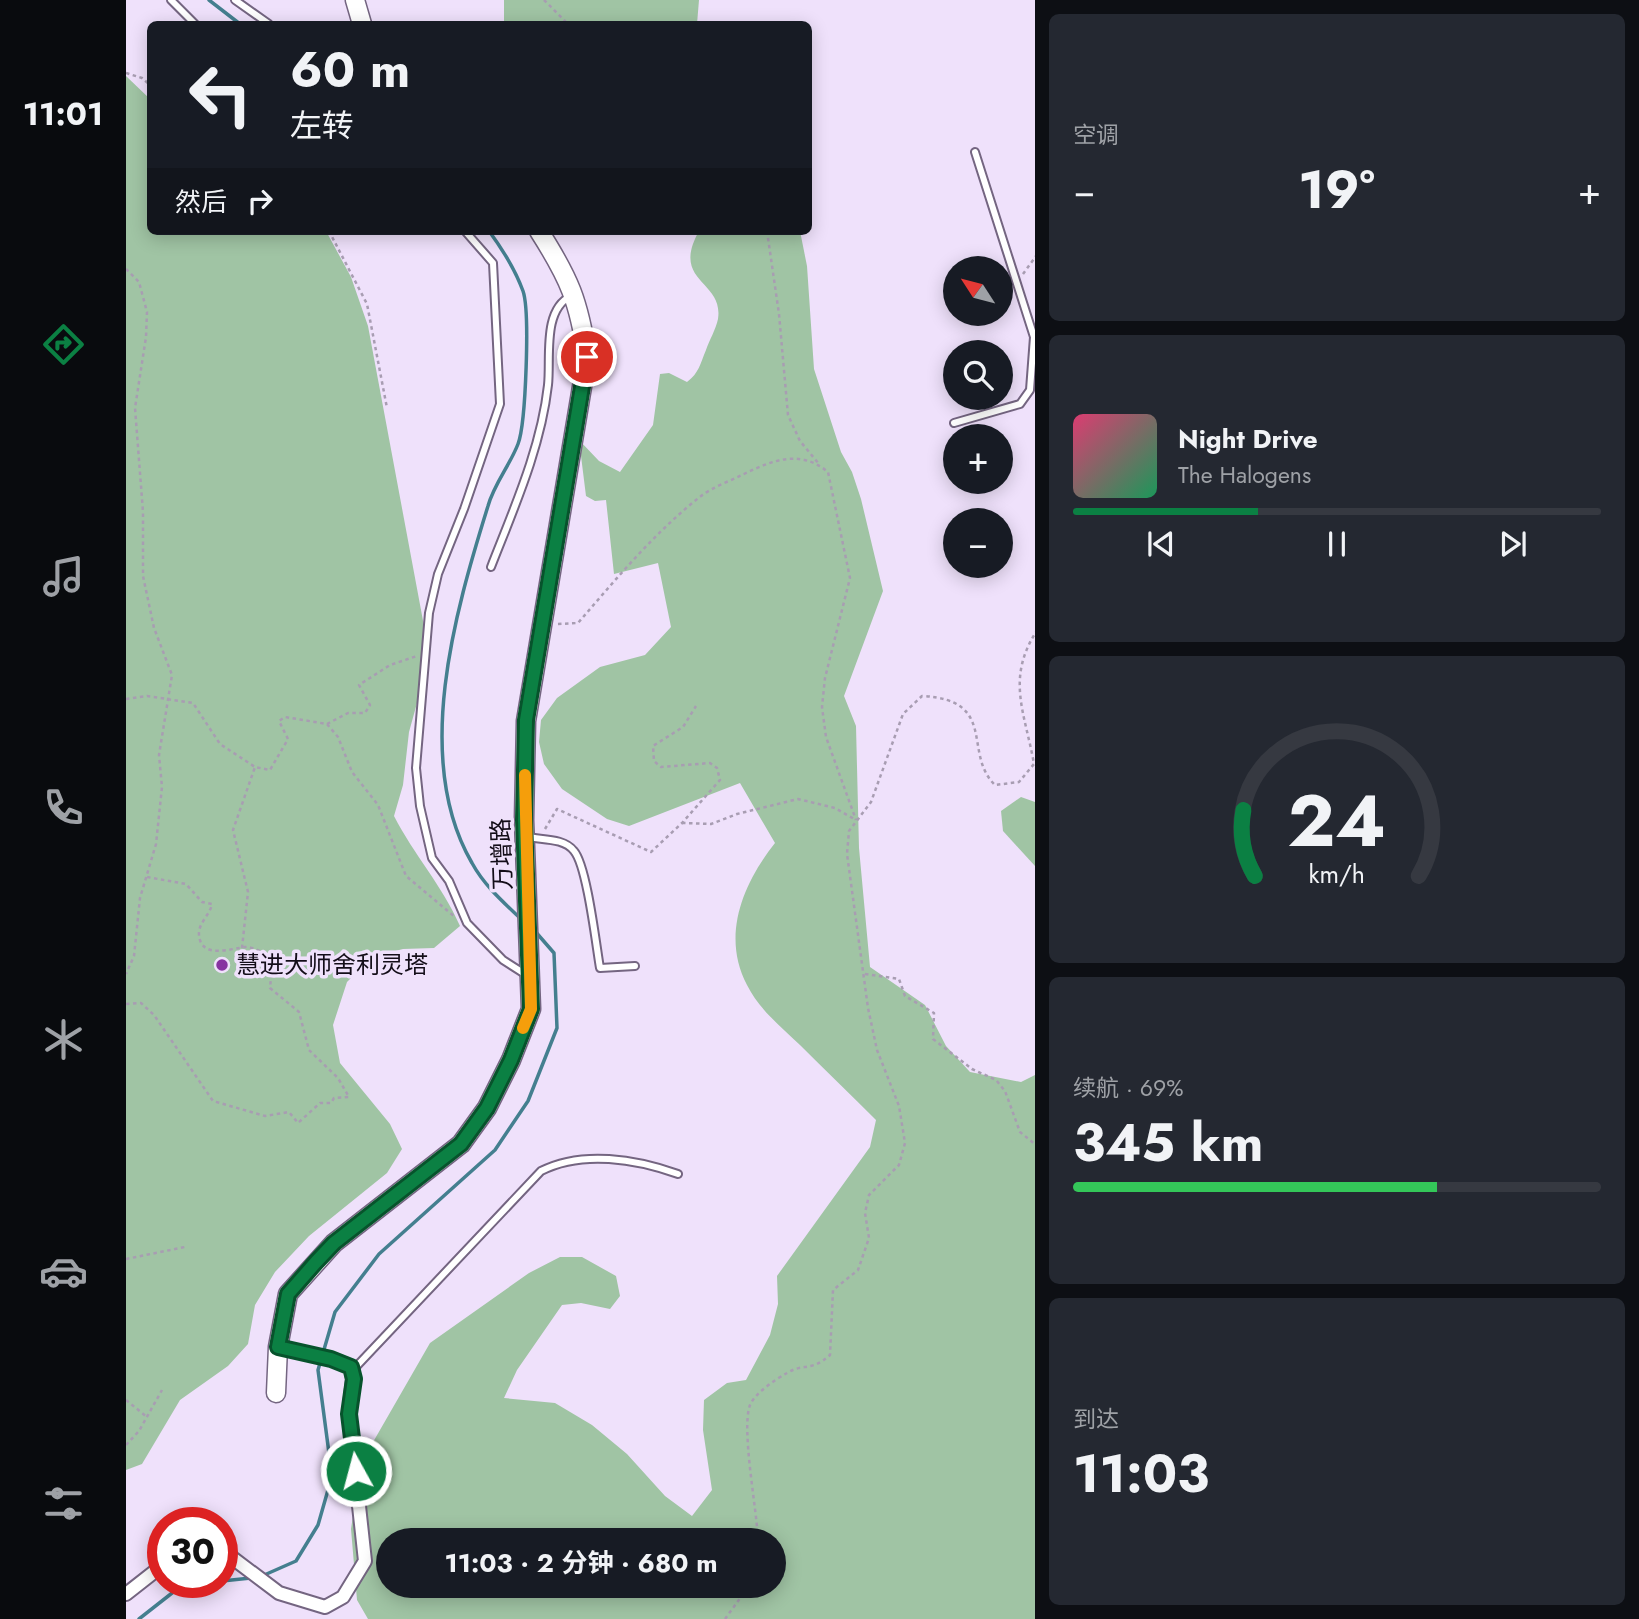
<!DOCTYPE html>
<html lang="zh">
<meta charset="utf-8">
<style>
:root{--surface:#171b24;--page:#242831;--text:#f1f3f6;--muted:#9ea1a6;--line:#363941;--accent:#0b8043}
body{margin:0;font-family:Jost,"Noto Sans SC",sans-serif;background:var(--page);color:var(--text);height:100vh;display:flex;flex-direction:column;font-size:26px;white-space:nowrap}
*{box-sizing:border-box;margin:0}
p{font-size:23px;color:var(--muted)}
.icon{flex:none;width:38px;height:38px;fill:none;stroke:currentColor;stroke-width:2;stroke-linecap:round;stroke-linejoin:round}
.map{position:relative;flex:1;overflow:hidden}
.panel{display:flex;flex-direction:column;gap:14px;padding:14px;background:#0d0f14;width:604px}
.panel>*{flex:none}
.top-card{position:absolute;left:21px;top:21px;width:665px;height:214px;border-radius:10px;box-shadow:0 4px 18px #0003;background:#171b24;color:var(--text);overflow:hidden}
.needle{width:46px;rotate:306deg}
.controls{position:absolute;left:817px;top:256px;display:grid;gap:14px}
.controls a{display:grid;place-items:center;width:70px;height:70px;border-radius:50%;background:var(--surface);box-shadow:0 4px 18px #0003;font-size:35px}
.speed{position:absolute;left:21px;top:1507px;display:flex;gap:14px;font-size:35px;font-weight:700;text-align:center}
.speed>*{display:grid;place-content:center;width:91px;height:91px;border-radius:50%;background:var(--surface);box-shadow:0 4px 18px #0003;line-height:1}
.speed .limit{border:10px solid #d22;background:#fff;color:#111}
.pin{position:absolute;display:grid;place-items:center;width:60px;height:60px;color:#fff;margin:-30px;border:4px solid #fff;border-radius:50%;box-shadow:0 2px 7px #0007}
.me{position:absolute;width:77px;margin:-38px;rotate:353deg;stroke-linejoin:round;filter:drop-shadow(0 0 5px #0008)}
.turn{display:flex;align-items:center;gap:24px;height:147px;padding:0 28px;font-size:32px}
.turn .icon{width:91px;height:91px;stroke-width:2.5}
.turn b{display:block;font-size:49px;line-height:60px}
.then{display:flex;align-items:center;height:66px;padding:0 28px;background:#0003;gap:14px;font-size:26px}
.big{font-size:52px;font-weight:700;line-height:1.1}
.panel .card{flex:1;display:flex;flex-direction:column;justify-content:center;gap:10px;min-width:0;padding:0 24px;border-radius:10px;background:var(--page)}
.panel .dial{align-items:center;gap:0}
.dial svg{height:182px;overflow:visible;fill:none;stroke:var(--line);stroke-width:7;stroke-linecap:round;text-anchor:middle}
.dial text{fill:var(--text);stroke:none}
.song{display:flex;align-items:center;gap:21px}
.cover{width:84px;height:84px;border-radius:10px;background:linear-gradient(135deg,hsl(340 70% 55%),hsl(150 70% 35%))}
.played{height:7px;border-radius:4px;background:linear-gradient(90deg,var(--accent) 35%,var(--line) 35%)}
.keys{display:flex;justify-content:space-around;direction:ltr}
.heat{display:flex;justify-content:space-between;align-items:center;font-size:38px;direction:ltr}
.charge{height:10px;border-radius:5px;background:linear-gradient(90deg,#34c759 69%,var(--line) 0)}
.trip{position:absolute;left:250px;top:1528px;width:410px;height:70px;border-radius:35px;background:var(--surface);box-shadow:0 4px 18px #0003;font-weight:700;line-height:70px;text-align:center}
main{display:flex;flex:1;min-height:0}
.tabs{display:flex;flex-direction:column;width:126px;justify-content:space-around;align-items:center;background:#090b0e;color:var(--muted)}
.tabs .icon{width:49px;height:49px}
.tabs .selected{color:var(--accent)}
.tabs b{font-size:32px;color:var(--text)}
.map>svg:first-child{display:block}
</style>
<main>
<nav class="tabs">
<b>11:01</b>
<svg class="icon selected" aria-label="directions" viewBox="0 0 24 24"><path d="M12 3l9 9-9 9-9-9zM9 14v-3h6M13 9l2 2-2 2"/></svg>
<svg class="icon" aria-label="music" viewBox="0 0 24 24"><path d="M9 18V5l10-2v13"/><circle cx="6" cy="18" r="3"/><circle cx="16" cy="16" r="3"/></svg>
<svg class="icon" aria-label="phone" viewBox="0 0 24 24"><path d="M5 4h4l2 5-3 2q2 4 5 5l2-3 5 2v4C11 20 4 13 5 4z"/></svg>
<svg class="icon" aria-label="climate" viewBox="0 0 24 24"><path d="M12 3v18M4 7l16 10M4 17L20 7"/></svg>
<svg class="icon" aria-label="car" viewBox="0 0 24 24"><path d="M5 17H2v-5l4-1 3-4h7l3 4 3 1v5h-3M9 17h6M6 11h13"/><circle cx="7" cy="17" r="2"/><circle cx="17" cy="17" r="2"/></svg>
<svg class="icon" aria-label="filters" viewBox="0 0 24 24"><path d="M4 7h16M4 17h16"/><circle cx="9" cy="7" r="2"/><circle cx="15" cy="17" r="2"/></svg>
</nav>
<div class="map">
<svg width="910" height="1619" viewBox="0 0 910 1619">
<rect width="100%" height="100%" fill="#efe1fb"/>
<g fill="#a0c4a4" fill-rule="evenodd">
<path d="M378,0H573L571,24H378Z"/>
<path d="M0,76L24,99V231H200L225,277L242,326L298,626L296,685L283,732L277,785L268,816C288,855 316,885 334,926L308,948L277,949L246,957L221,982L207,1025L214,1063L264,1124L276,1149L261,1173L183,1236L149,1272L129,1305L122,1344L102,1366L54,1400L16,1464L0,1470Z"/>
<path d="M573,231H674L681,266L688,369L715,452L726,472L735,499L757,591L718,696L730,726L733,848L744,967L799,1005L820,1046L844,1072L895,1082L909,1075V1619H242L231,1600L225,1529L235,1463L304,1343L403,1273L434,1257H456L490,1276L494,1296L484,1309L455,1303L436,1305L391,1370L378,1398L429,1403L466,1425L501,1454L539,1496L566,1516L586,1490L577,1430L578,1400L601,1383L620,1380L644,1335L652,1304L651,1276L744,1147L750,1120C725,1095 699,1070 674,1045C655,1027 633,1009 621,985C595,936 617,883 649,843L614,783L503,826L481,819L436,789L418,764L413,742L415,720L431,698L474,667L519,655L545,627L532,563L488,574L480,500L469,501L460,496L453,440L473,461L494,472L527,425L534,374L543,373L561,382C573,373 574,364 580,350C583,341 590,329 592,319C598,280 544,283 573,231ZM262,1540H648V1586H262Z"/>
<path d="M895,797L909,802V866L877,831L875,811Z"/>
</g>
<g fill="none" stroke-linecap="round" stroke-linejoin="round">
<g stroke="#447f8f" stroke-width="3.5">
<path d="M83,0L114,24"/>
<path d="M363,231C377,250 389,269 397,291C404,311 400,423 392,444C384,465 368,484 362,506C329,612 286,760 346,863C358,885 376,901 394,918"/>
<path d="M136,1576L170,1561L192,1525L206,1476L192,1370L209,1312L253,1254L369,1150L402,1101L431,1028L428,953L408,930"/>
<path d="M96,1581L125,1578"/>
<path d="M13,1619L55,1586L91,1582"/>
</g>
<g stroke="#746581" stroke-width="10">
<g id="lane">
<path d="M45,0L69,24"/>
<path d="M109,0L143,24"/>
<path d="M339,231L367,263L374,404L338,509L312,574L303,613L290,768L294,806L306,858L323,881L341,923L377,960L402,976"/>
<path d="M828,423L894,404L904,390L908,337L849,152"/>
<path d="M365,567C388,508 415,448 422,385C425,358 416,310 445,296"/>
<path d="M402,837C417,840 438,838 448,851C461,866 470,945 474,968L509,966"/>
<path d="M226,1371L415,1171C456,1150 510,1159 552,1174"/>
</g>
</g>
<g stroke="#746581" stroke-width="16">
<g id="street">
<path d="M96,1550L153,1593L199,1607L217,1597L239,1561L223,1414L227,1379L225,1367L205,1359L152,1347"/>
<path d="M0,1594L37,1565"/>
</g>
</g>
<g stroke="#746581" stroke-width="21">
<g id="secondary">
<path d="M229,0L236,24"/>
<path d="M150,1393L152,1347L162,1294L208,1243L335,1144L361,1108L385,1060L405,1009L398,820L400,721L461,357C453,301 443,278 413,231"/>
</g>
</g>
<g stroke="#a89db2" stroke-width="2.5" stroke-dasharray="3.5 3.5" stroke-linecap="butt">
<path d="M418,0L442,24"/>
<path d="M0,73L16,78L24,85"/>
<path d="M203,231L241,304L261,408"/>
<path d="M641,231L653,314L662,415L674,441L693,464"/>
<path d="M0,269L13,282L21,312L20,337L9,408L17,512V576L28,628L46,675L33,755L36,787L30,844L14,898L8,956L0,974"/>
<path d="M897,274L910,256"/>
<path d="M432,624L452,623C490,579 529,532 575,496C587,487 604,481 618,474C647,460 674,449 702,472L724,578L699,678L696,707L700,737L730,820"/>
<path d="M0,699L21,696L67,703L94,744L129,767"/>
<path d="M201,724L222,713H239L244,705L233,685L264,665L291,656"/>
<path d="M556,823L585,824L611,814L672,799L709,808L730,820"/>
<path d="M419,829L431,809L525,852L556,823L594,780L591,768L584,763L535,767L528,761L527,746L557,727L570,706"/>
<path d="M116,948L122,892L107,830L129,767L144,770L162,739L153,721L159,717L201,724L212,737L226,772L252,805L280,876L329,917"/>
<path d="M739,974L773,979L779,996L808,1013L807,1039L846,1069L870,1080L879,1091L894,1132L910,1145"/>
<path d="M0,1004L15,1003L28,1015L87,1101L139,1116L163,1112L172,1123L194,1103H205L208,1098L223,1097L212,1078L183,1050L173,1012L144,988L147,957C139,954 128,947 120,947C106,948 75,960 73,935C72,923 84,915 86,904L76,902L60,884L21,877"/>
<path d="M0,1259L59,1247"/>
<path d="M0,1400L21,1417"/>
<path d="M0,1445L13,1431L36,1390"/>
<path d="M632,1540C631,1510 615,1429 624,1405C629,1393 650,1379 661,1373C677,1363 685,1372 704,1355L707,1290L732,1270L743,1238L739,1213L743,1195L773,1165L779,1143L773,1106L751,1050L742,1008L721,854L723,831L745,802L777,714L796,696C873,700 836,753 869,785L893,782L908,764C899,713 880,679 910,632"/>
<path d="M599,1619L623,1586"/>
</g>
<use href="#lane" stroke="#fff" stroke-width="6"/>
<use href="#street" stroke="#fff" stroke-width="12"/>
<use href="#secondary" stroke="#fff" stroke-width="18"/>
</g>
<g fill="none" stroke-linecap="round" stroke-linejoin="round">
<g stroke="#07532c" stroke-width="18">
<path id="route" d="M230,1471L223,1414L228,1379L225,1367L205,1359L152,1347L162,1294L190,1262L208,1243L335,1144L361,1108L385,1060L405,1009L398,820L400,720L461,357"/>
</g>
<use href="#route" stroke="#0b8043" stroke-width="12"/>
<path stroke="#f59e0b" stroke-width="12" d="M397,1028L405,1009L399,775"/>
</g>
<circle fill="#8733a1" stroke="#efe1fb" stroke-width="2.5" cx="96" cy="965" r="7"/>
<g text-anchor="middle" stroke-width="7" stroke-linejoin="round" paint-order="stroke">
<g font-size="24" fill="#130d18" stroke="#efe1fb">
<text transform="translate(376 854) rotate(-92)" y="8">万增路</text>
</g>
<g font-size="24" fill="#130d18" stroke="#efe1fb" text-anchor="start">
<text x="110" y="973">慧进大师舍利灵塔</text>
</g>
</g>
</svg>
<div class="controls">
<a><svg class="needle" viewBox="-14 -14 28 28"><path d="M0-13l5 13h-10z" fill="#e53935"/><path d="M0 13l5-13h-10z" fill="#9ea1a6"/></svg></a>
<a><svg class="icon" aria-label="search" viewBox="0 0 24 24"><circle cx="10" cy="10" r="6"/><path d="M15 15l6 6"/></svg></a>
<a>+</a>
<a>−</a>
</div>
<div class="speed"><div class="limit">30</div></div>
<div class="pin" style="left:461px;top:357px;background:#d93025"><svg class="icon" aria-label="arrive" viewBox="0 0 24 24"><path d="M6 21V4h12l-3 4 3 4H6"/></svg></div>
<svg class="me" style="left:230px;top:1471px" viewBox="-20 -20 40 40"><circle r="17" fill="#0b8043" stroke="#fff" stroke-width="3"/><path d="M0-11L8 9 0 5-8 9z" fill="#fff"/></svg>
<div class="trip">11:03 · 2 分钟 · 680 m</div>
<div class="top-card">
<div class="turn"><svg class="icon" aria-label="left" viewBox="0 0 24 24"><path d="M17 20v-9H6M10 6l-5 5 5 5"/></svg><div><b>60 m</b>左转</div></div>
<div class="then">然后<svg class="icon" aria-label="right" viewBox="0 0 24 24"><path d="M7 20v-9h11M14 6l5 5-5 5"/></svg></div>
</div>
</div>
<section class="panel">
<div class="card"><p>空调</p>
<div class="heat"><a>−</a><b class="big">19°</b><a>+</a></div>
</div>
<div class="card">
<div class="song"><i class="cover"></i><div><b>Night Drive</b><p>The Halogens</p></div></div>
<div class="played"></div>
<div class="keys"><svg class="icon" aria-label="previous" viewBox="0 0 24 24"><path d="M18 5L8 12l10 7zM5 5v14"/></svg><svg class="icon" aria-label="pause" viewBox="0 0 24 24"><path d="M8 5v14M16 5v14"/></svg><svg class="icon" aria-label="next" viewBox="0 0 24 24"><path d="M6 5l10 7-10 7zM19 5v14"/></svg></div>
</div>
<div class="card dial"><svg viewBox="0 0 100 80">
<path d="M14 69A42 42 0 1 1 86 69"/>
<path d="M14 69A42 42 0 0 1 9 40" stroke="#0b8043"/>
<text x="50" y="56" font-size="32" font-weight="700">24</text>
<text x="50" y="72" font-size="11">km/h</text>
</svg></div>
<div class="card"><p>续航 · 69%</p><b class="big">345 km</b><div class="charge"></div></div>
<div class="card"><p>到达</p><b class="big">11:03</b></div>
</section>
</main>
